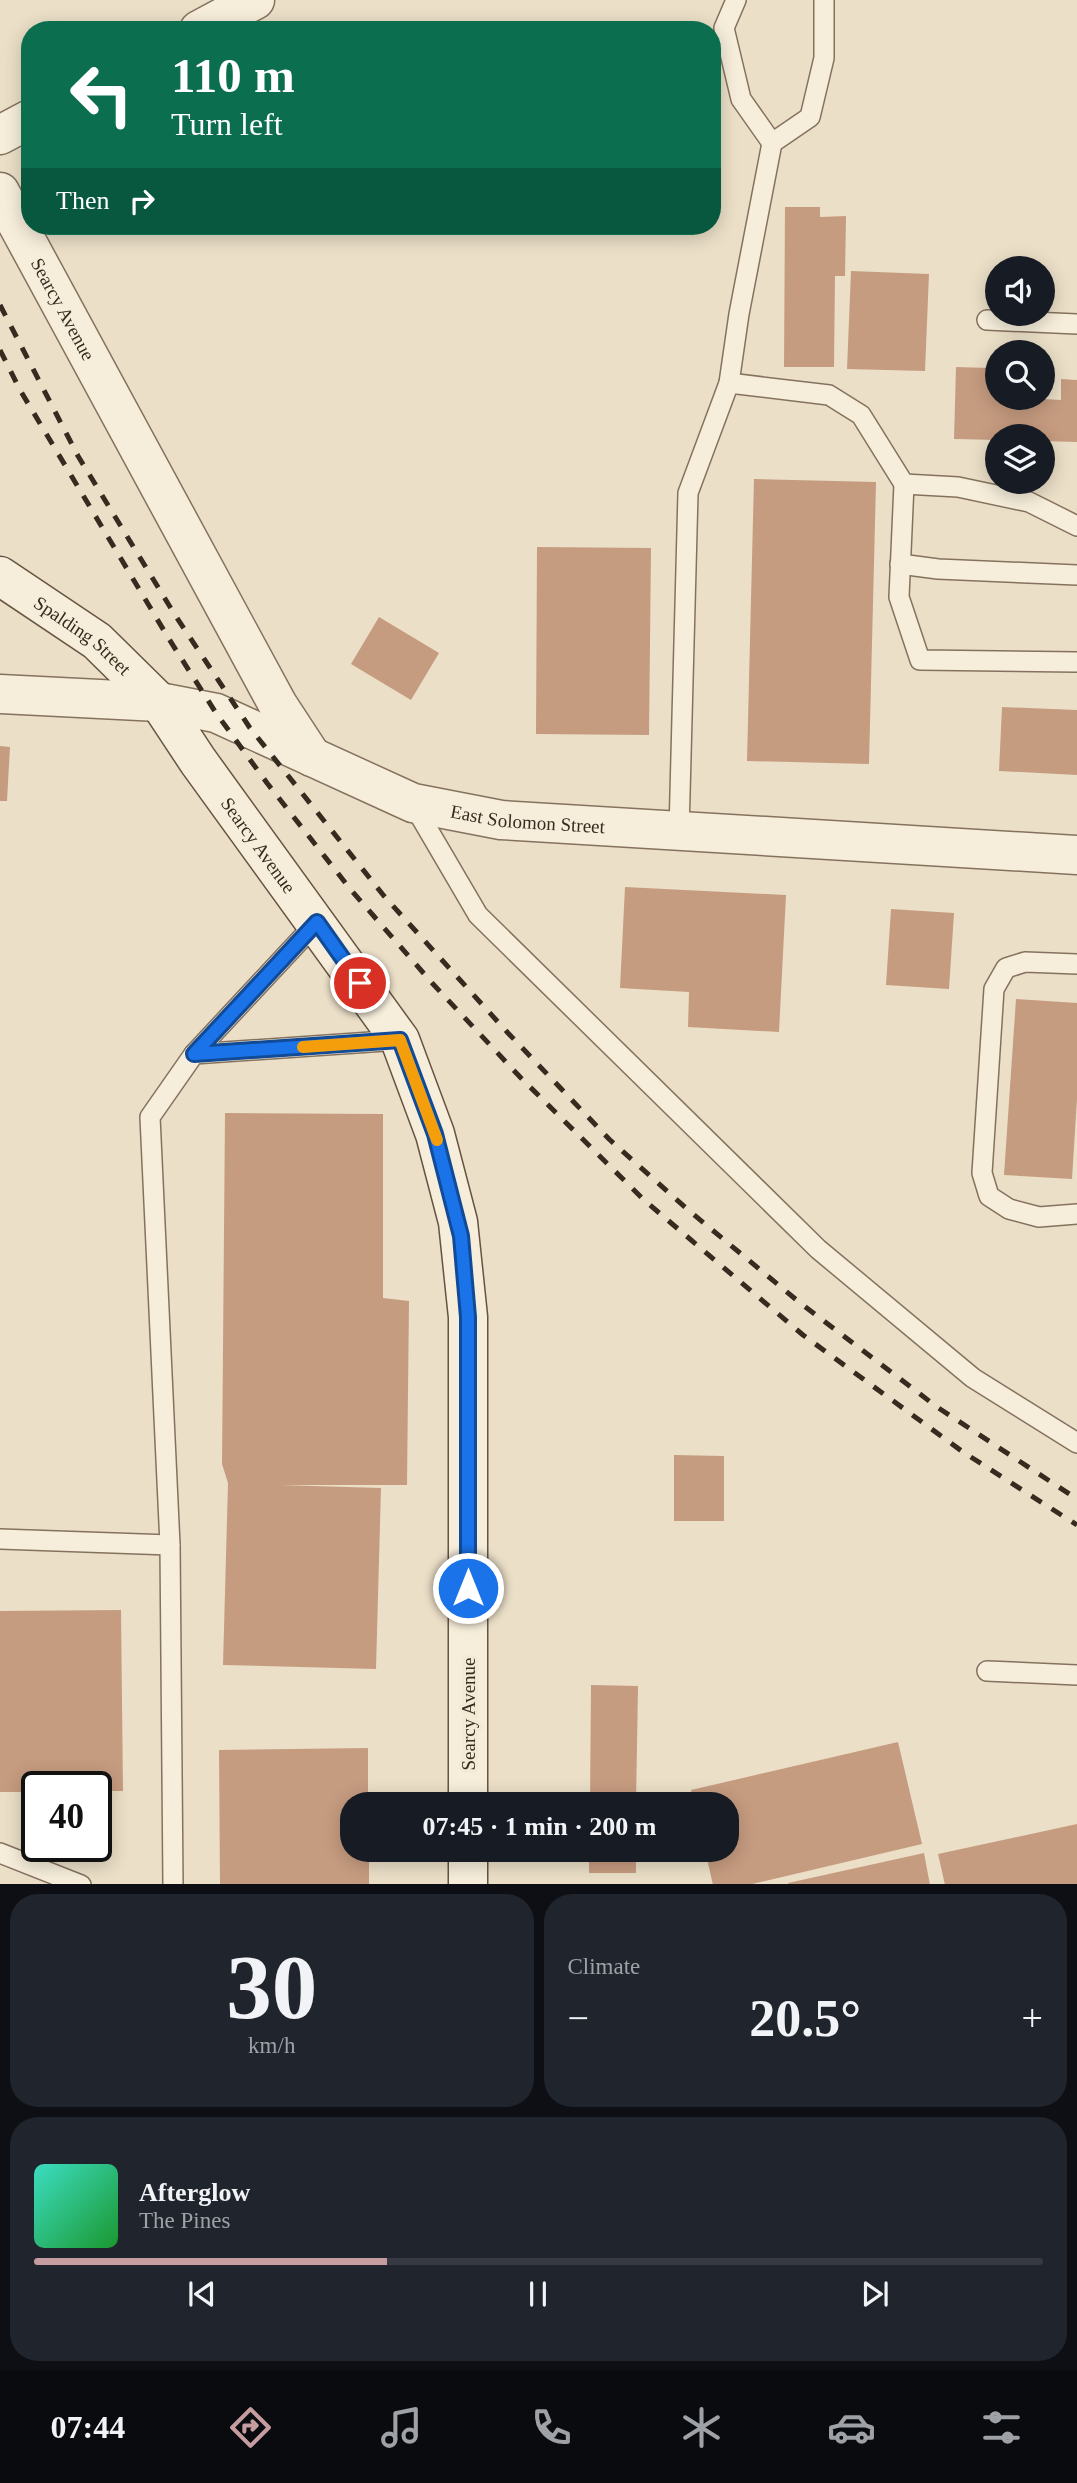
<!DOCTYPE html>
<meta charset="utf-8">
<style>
:root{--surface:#171b24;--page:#20242c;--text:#f1f3f6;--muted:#9ea1a6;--line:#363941;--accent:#c59da0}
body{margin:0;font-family:Georgia,serif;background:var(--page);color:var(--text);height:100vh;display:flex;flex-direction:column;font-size:26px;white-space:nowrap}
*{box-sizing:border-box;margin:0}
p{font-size:23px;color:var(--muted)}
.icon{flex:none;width:38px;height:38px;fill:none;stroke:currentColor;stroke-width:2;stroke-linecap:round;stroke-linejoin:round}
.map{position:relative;height:1884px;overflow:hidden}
.panel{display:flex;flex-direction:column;gap:10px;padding:10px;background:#0d0f14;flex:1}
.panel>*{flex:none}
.top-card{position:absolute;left:21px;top:21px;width:700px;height:214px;border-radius:28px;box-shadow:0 4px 18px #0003;background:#0b6e4f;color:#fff;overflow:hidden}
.tools{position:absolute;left:985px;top:256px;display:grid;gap:14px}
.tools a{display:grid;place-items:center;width:70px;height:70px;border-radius:50%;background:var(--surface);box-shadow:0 4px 18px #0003;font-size:35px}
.speed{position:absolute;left:21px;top:1771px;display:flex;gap:14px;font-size:35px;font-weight:700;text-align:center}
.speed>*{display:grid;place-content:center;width:91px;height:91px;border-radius:50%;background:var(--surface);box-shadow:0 4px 18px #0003;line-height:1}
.speed .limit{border:4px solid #111;border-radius:10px;background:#fff;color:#111}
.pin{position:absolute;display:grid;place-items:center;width:60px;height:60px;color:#fff;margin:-30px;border:4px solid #fff;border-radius:50%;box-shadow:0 2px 7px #0007}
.me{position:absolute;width:77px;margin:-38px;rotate:0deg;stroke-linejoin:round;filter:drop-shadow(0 0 5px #0008)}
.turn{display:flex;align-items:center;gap:24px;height:147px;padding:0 35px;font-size:32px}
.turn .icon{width:91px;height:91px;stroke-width:2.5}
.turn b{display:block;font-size:49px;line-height:60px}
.then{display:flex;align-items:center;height:66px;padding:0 35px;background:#0003;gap:14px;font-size:26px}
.big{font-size:52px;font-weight:800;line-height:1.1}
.panel .card{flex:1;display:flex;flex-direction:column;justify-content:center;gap:10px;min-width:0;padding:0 24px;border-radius:28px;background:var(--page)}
.panel .dial{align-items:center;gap:0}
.dial b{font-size:91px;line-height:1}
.song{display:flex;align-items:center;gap:21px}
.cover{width:84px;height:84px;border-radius:10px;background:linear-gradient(135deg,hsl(170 70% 55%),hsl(130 70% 35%))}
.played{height:7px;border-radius:4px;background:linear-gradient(90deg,var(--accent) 35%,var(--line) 35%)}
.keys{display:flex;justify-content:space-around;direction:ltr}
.heat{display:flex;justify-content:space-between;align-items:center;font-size:38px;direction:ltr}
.panel .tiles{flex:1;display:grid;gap:10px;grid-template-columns:1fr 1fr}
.card:last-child{grid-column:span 2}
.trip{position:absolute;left:340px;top:1792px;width:399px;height:70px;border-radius:28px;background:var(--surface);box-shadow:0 4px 18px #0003;font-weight:800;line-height:70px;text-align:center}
.dock{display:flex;height:112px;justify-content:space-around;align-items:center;background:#090b0e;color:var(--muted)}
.dock .icon{width:49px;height:49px}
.dock .active{color:var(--accent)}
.dock b{font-size:32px;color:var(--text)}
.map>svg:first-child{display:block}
</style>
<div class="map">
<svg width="1077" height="1885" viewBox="0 0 1077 1885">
<rect width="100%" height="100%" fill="#ebdfc7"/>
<g fill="#c69c80">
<path d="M785,207H820V217L846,216L845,276H835L834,367H784Z"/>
<path d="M851,271L929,274L925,371L847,369Z"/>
<path d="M956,367L990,368L989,391H994L995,371L998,372V397H1043V399L1061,400V379L1077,380V442L1043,441V436H998V440L954,439Z"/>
<path d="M754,479L876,482L869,764L747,761Z"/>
<path d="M537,547L651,548L649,735L536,734Z"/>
<path d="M379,617L439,653L411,700L351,664Z"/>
<path d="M1002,707L1077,710V775L999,771Z"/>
<path d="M0,746L10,747L7,801H0Z"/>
<path d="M625,887L786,895L779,1032L688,1027L689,992L620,988Z"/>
<path d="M891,909L954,913L949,989L886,985Z"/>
<path d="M1016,999L1077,1003V1099L1072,1179L1004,1175Z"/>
<path d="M225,1113L383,1114V1298L409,1301L407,1485H280L381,1488L376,1669L223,1665L228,1483L222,1464Z"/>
<path d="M674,1455L724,1456V1521H674Z"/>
<path d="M121,1610L123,1791H96V1787H37V1792H0V1611Z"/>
<path d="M591,1685L638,1686L636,1804H590Z"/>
<path d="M898,1742L922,1844L748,1885H713L705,1850H726V1804H694L691,1790Z"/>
<path d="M368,1748V1804H352V1850H369V1885H220L219,1750Z"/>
<path d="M1077,1824V1885H945L938,1854Z"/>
<rect x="589" y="1850" width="47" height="23"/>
<path d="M924,1853L930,1885H789L788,1883Z"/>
</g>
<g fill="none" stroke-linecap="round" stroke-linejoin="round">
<g stroke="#85725e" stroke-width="22">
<g id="lane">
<path d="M736,0L724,28L741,99L772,143"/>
<path d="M987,320L1077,324"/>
<path d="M729,383L829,395L861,415L904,484L899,597L920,660L1077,662"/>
<path d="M904,484L958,487L1029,502L1077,526"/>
<path d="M900,564L938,569L1077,575"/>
<path d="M413,804L478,915L818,1249L973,1378L1077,1443"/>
<path d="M679,831L688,493L729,383L739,314L772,143L810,117L824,58V0"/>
<path d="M1077,964L1025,962L1006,968L994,989L982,1173L989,1196L1009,1209L1039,1217L1077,1214"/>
<path d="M194,1054L317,922"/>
<path d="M0,1539L170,1545"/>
<path d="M987,1671L1077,1675"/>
<path d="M0,1853L81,1885"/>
<path d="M173,1885L170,1545L150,1117L194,1054L400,1040"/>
</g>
</g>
<g stroke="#85725e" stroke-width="41">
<g id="street">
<path d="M199,30L255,0"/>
<path d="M0,135L30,119"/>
<path id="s1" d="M0,192L278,705L312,757"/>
<path id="s2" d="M0,694L159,702L216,713L413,803L501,820L1077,855"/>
</g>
</g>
<g stroke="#675341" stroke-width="41">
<g id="secondary">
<path id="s3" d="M0,576L97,641L159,702L198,761L400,1040L435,1134L458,1222L468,1317V1804"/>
<path d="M468,1885V1850"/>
</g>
</g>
<use href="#lane" stroke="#f6edda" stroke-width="19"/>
<use href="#street" stroke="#f6edda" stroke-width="38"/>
<use href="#secondary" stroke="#f6edda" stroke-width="38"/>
<g stroke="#372b20" stroke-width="5" stroke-dasharray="12 12" stroke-linecap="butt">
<path d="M0,305L78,456L175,615L250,728L384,896L508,1033L609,1139L687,1209L799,1302L937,1407L1077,1499"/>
<path d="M0,350L20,390L169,639L216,713L267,783L351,890L433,984L521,1078L644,1200L803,1335L963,1452L1077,1525"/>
</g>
</g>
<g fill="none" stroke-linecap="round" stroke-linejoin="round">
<g stroke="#114b97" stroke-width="18">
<path id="route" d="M360,983L317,922L194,1054L400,1040L435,1134L461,1236L468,1317V1588"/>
</g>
<use href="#route" stroke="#1a73e8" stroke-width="12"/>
<path stroke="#f59e0b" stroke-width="12" d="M303,1047L400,1040L437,1140"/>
</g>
<g text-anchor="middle" stroke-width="7" stroke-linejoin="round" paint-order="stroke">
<g font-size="19" fill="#372b20" stroke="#f3ead6">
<text dy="7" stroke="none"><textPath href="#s1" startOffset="133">Searcy Avenue</textPath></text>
<text dy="7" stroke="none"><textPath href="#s3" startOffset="102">Spalding Street</textPath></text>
<text dy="7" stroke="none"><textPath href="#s2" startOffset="550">East Solomon Street</textPath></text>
<text dy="7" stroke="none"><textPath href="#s3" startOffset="378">Searcy Avenue</textPath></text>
<text transform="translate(468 1714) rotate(-90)" y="7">Searcy Avenue</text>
</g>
</g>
</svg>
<div class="tools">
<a><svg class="icon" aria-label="sound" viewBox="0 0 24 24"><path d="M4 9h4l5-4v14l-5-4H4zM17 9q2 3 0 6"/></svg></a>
<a><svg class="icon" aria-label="search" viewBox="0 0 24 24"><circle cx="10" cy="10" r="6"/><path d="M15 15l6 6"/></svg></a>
<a><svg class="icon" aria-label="layers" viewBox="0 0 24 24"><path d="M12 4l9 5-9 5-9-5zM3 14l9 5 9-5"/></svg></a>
</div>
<div class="speed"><div class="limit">40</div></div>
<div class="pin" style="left:360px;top:983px;background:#d93025"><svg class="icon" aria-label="arrive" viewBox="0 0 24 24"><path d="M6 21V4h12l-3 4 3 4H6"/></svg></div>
<svg class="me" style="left:468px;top:1588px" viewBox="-20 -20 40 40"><circle r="17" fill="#1a73e8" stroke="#fff" stroke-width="3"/><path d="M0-11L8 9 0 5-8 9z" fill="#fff"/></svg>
<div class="trip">07:45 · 1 min · 200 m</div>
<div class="top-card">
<div class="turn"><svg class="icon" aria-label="left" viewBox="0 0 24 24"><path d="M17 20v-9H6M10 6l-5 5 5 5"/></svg><div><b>110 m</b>Turn left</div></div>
<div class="then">Then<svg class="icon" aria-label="right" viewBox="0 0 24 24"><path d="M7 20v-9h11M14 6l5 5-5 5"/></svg></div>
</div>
</div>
<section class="panel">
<div class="tiles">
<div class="card dial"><b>30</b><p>km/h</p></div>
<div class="card"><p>Climate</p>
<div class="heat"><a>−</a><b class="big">20.5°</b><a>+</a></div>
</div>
<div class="card">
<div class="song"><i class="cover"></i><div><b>Afterglow</b><p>The Pines</p></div></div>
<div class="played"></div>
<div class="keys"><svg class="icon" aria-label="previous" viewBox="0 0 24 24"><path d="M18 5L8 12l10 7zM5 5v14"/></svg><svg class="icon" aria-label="pause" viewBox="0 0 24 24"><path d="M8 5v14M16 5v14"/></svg><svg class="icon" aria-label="next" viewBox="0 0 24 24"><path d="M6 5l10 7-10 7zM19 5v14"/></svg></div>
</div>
</div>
</section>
<nav class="dock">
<b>07:44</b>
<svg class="icon active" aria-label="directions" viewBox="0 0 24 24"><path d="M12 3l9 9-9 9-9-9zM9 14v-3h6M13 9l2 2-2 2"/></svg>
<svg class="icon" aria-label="music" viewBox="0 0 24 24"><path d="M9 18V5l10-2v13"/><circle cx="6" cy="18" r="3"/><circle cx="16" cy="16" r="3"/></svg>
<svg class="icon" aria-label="phone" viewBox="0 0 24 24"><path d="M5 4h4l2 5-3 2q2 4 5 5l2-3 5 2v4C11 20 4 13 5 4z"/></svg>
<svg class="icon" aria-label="climate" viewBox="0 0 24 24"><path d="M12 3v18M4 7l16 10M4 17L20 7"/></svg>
<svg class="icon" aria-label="car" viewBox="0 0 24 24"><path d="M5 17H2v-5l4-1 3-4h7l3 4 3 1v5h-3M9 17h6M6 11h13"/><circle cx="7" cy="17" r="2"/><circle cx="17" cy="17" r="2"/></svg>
<svg class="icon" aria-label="filters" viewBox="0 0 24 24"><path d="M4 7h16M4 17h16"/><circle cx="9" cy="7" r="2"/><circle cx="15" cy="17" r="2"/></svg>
</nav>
